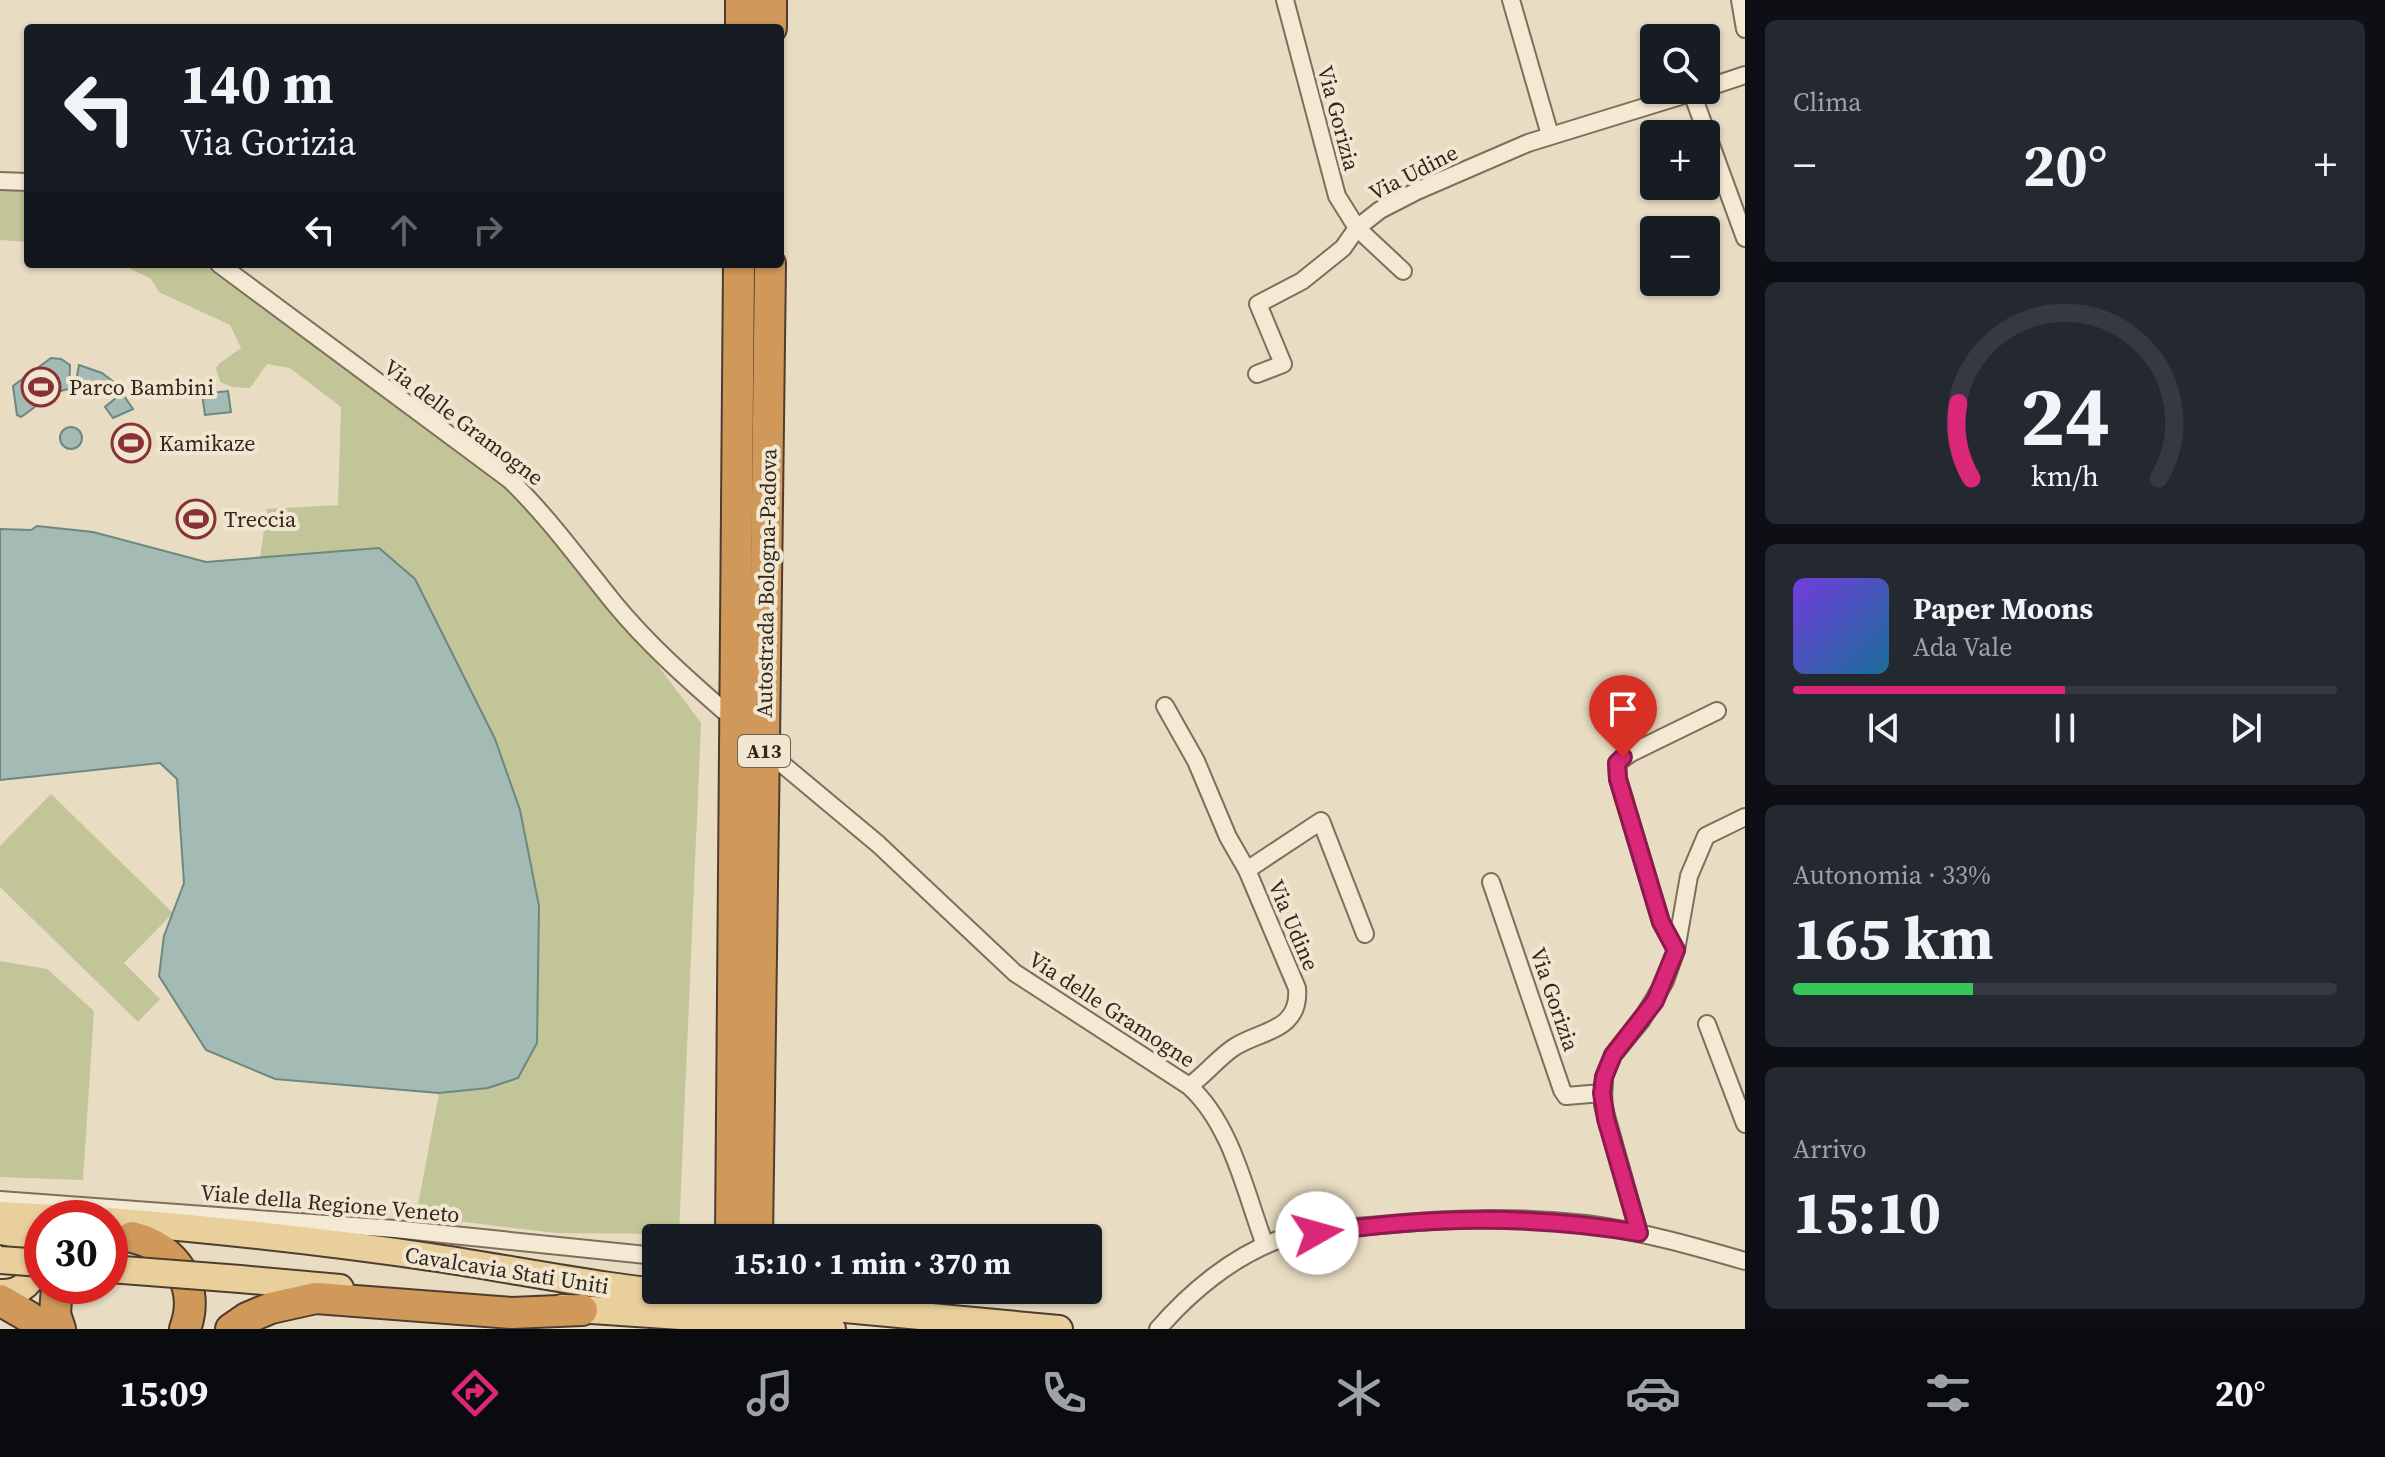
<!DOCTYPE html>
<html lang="it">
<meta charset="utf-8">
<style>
:root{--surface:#171b24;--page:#242831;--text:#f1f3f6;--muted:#9ea1a6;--line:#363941;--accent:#db2777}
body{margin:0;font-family:"Source Serif 4",serif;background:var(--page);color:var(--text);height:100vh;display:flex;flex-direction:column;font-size:30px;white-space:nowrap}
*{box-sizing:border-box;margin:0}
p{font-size:26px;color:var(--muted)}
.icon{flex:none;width:44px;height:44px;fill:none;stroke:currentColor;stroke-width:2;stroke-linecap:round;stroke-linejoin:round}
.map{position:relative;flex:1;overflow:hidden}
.drawer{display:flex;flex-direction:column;gap:20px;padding:20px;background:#0d0f14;width:640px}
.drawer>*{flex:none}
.guide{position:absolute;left:24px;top:24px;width:760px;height:244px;border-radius:8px;box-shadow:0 2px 6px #0004;background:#171b24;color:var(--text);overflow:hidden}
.tools{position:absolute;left:1640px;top:24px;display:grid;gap:16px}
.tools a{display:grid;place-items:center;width:80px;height:80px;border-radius:8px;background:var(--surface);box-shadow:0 2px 6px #0004;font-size:40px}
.speed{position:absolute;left:24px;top:1200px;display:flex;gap:16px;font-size:40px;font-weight:700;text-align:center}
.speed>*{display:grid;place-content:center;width:104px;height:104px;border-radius:50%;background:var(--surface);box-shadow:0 2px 6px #0004;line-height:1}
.speed .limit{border:12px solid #d22;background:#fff;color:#111}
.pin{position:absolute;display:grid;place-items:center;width:68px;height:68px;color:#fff;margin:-82px -34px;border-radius:50% 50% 50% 0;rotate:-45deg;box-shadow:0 0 8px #0007}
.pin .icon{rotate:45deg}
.me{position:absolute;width:88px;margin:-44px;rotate:83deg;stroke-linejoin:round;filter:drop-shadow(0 0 6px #0008)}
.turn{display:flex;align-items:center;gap:28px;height:168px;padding:0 24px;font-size:36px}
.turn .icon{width:104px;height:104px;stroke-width:2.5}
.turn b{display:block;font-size:56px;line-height:68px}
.lanes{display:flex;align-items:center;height:76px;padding:0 24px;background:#0003;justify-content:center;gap:40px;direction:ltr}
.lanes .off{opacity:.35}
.big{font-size:60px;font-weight:700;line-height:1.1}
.drawer .widget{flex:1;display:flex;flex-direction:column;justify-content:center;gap:12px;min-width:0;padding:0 28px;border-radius:12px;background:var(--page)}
.drawer .dial{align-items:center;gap:0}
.dial svg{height:208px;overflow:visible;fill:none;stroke:var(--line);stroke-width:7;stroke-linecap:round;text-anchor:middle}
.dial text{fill:var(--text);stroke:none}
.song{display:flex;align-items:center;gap:24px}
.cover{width:96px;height:96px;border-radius:12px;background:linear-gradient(135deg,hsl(260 70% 55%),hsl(200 70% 35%))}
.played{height:8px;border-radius:4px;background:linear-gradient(90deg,var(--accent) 50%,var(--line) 50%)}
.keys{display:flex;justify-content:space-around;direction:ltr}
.heat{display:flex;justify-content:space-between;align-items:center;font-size:44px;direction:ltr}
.charge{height:12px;border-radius:6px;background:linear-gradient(90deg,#34c759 33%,var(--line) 0)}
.trip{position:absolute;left:642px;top:1224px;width:460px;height:80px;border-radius:8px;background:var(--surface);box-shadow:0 2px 6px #0004;font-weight:700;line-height:80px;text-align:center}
.tabs{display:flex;height:128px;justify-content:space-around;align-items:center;background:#090b0e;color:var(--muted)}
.tabs .icon{width:56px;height:56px}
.tabs .current{color:var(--accent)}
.tabs b{font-size:36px;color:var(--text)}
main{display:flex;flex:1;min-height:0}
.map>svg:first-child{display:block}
</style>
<main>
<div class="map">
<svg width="1745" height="1329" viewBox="0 0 1745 1329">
<rect width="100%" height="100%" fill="#e8dcc2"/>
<g fill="#c1c597">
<path d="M0,188H28V242L0,240Z"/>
<path d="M121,264H214L510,482L566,543L701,723L679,1234L556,1233L416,1216L439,1093L488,1088L379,548L260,558L267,509L338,505L341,407L290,368L267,364L250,388L232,387L220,382L216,368L220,363L241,348L230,325L159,292L151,279Z"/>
<path d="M51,794L173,913L124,963L160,999L138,1022L0,887V846Z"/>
<path d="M0,961L47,969L94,1011L83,1180L0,1177Z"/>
</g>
<g fill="#a3bbb4" stroke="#6c8880" stroke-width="2">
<path d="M51,358L61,359L70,365L69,389C46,393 40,405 21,417L17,415L13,386Z"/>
<path d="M79,365L102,373L116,384L105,397L99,391L76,382Z"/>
<path d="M228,391L231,412L205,415L202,394Z"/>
<path d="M122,393L133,409L113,418L105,407Z"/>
<circle cx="71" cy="438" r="11"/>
<path d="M146,436V453L115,450L116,437Z"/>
<path d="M203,505L211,527L190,534L182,512Z"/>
<path d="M37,526L93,532L206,562L379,548L415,579L495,739L520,810L539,906L537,1043L518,1078L488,1088L439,1093L275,1079L206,1050L159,976L164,936L184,883L177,779L160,763L0,780V529L31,530Z"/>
</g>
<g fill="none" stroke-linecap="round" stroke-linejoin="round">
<g stroke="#806e5b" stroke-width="20">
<g id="minor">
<path d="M1285,0L1337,196L1357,228L1403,271"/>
<path d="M1511,0L1550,135"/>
<path d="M1740,0L1745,29"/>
<path d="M1706,88L1745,75"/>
<path d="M1692,93L1745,238"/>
<path d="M0,181L28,182"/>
<path d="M219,264L510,480C549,518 580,561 614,603C647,643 685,677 724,711"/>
<path d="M1257,374L1283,364L1258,304L1302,281L1343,248L1357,228L1380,210L1417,191L1528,143L1700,90"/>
<path d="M1165,706L1196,761L1228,837L1247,870L1297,988C1301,1032 1259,1030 1233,1048C1217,1059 1205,1075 1189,1086"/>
<path d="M775,758L878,844L1015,973L1189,1086C1232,1125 1245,1192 1265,1245"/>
<path d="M1247,870L1321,821L1365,934"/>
<path d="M1491,882L1562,1090L1566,1096L1602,1093"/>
<path d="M1676,950L1661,922L1618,779L1617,763L1631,753L1717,711"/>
<path d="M1707,1024L1745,1124"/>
<path d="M0,1200L395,1229L656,1256"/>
<path d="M1639,1233L1603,1105L1604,1077L1613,1055L1641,1021L1665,981L1676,950L1689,876L1706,836L1745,817"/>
<path d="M1158,1329C1190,1292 1232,1257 1278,1240C1310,1229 1347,1228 1380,1225C1449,1218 1517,1216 1586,1224C1640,1231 1693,1246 1745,1261"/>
</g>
</g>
<g stroke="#4e3d2f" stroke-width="30">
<g id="primary">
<path d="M0,1215L55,1218"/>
<path d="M110,1221C219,1230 329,1242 437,1258C523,1271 609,1289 696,1296"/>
<path d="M0,1231C48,1235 45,1295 0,1293"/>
<path d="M240,1279L340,1288"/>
<path d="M802,1305L1059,1329"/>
<path d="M562,1308L695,1317"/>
<path d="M801,1326L832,1329"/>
</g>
</g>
<g stroke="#4e3d2f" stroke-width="34">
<g id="motorway">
<path d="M741,28V0"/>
<path d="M771,28V0"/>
<path d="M132,1237C175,1247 201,1286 185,1329"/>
<path d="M731,1238L739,264"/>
<path d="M757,1238C760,913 768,589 770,264"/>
<path d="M57,1286L55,1314L60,1329"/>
<path d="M0,1300L29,1317L42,1329"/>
<path d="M231,1329L247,1318L271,1308L316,1298L512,1313L582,1310"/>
</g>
</g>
<use href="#minor" stroke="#f4ead4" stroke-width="16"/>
<use href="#primary" stroke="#e9cf9c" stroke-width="26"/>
<use href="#motorway" stroke="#d0995a" stroke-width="30"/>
<g stroke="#4e3d2f" stroke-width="30" stroke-linecap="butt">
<g id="primary-bridge">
<path d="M0,1260L42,1263"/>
<path d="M110,1269L240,1279"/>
<path d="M696,1296L802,1305"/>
<path d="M695,1317L801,1326"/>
</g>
</g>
<use href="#primary-bridge" stroke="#e9cf9c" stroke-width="26"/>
</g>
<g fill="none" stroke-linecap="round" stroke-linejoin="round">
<g stroke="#8e194d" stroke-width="20">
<path id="route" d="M1317,1233C1427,1217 1529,1214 1639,1233L1606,1119L1602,1093L1604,1077L1613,1055L1655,1001L1676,950L1661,922L1618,779L1617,763L1623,757"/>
</g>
<use href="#route" stroke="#db2777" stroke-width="14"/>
</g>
<defs>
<g id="stadium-ring" transform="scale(2)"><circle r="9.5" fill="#f1e6d0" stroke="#893134" stroke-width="1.5"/><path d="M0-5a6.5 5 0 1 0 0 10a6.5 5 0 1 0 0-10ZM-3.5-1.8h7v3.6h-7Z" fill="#893134"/></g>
</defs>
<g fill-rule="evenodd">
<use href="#stadium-ring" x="41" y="387"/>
<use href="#stadium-ring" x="131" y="443"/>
<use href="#stadium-ring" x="196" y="519"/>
</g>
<g text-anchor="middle" stroke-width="8" stroke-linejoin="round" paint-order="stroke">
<rect fill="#f1e6d0" stroke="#6b6053" stroke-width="2" x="738" y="735" width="52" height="32" rx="6"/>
<g font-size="20" font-weight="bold" fill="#31271e">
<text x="764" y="758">A13</text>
</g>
<g font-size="22" fill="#31271e" stroke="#f1e6d0">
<text transform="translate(1339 118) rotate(75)" y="8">Via Gorizia</text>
<text transform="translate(1413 172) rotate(-27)" y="8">Via Udine</text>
<text transform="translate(464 422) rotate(37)" y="8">Via delle Gramogne</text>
<text transform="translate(766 583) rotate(-89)" y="8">Autostrada Bologna-Padova</text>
<text transform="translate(1294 925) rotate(67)" y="8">Via Udine</text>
<text transform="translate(1555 999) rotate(71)" y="8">Via Gorizia</text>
<text transform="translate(1112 1009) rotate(33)" y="8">Via delle Gramogne</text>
<text transform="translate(330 1203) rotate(5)" y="8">Viale della Regione Veneto</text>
<text transform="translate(507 1270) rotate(9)" y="8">Cavalcavia Stati Uniti</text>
</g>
<g font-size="22" fill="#31271e" stroke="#f1e6d0" text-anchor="start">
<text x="69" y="395">Parco Bambini</text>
<text x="159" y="451">Kamikaze</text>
<text x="224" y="527">Treccia</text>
</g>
</g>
</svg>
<div class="tools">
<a><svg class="icon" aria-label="search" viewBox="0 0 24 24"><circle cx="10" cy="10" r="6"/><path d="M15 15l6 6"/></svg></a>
<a>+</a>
<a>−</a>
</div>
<div class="speed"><div class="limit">30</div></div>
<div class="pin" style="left:1623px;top:757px;background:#d93025"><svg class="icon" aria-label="arrive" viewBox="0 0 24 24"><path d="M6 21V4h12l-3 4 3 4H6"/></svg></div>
<svg class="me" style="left:1317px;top:1233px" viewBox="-20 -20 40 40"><circle r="19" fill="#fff"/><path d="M0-13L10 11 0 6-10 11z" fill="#db2777"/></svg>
<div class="trip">15:10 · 1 min · 370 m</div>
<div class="guide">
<div class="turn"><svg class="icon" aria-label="left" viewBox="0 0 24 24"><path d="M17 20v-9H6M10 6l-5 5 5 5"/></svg><div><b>140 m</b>Via Gorizia</div></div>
<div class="lanes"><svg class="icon" aria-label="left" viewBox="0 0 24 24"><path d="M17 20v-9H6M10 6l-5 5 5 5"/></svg><svg class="icon off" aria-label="ahead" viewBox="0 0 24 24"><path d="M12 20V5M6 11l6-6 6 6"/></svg><svg class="icon off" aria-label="right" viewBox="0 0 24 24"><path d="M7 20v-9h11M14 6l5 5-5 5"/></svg></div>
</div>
</div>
<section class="drawer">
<div class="widget"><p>Clima</p>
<div class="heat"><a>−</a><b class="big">20°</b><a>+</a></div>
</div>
<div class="widget dial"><svg viewBox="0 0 100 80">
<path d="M14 69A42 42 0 1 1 86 69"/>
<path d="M14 69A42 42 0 0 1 9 40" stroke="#db2777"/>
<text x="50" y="56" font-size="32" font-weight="700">24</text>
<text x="50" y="72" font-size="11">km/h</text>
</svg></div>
<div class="widget">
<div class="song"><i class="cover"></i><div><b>Paper Moons</b><p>Ada Vale</p></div></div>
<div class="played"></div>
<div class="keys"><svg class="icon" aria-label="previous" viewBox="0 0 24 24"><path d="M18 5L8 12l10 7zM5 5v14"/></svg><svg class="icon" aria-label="pause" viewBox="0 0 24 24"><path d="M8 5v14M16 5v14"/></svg><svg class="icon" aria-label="next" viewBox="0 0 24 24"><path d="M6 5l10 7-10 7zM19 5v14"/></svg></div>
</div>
<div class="widget"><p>Autonomia · 33%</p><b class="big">165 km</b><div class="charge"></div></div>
<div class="widget"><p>Arrivo</p><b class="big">15:10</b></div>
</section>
</main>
<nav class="tabs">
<b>15:09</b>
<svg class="icon current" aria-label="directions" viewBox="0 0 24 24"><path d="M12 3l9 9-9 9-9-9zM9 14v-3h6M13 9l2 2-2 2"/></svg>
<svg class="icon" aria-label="music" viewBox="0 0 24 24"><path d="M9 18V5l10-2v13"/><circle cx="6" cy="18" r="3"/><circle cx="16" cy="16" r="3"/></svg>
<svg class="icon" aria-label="phone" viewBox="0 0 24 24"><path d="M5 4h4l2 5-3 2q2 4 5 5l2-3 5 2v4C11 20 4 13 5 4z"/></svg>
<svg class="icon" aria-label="climate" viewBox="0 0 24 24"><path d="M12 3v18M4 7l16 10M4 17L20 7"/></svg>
<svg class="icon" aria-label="car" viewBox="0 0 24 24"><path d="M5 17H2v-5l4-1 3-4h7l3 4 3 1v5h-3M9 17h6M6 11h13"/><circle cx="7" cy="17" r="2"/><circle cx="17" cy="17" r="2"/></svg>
<svg class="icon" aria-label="filters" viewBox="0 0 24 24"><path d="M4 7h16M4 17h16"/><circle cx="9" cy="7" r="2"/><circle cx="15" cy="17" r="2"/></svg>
<b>20°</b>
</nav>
